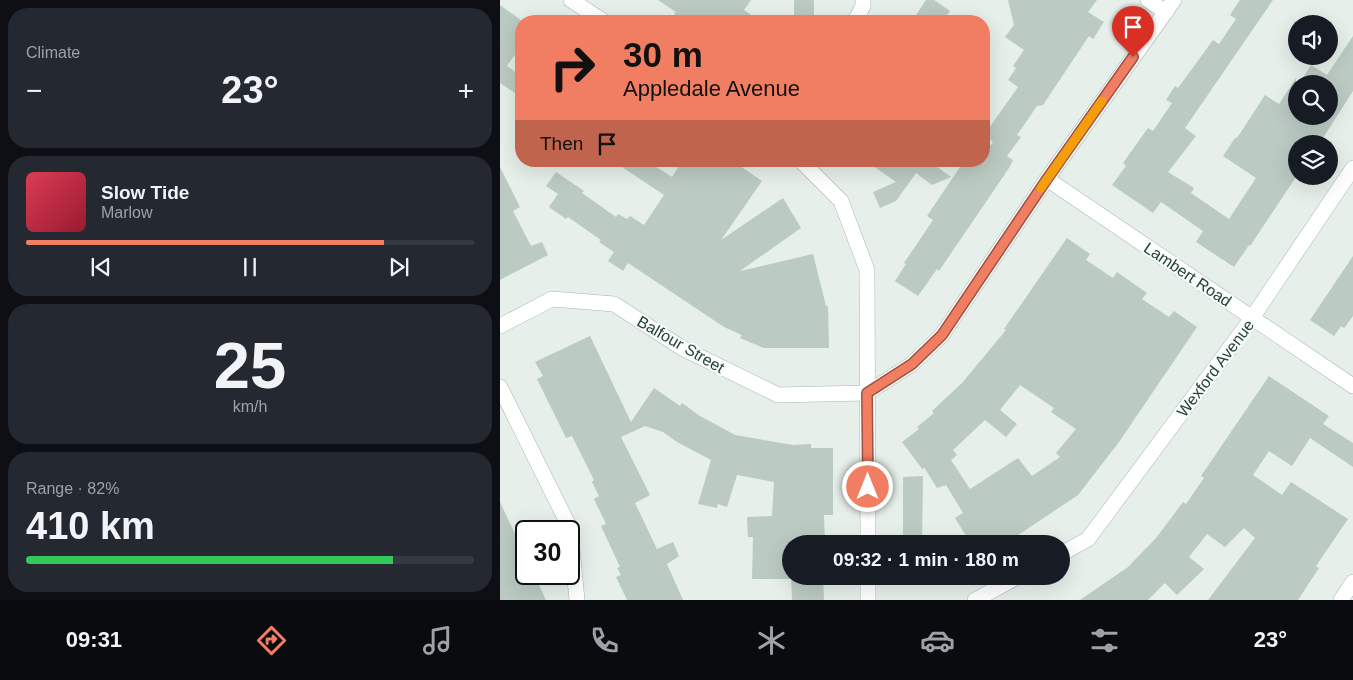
<!DOCTYPE html>
<meta charset="utf-8">
<style>
:root{--surface:#171b24;--page:#242831;--text:#f1f3f6;--muted:#9ea1a6;--line:#363941;--accent:#f17e62}
body{margin:0;font-family:Helvetica,sans-serif;background:var(--page);color:var(--text);height:100vh;display:flex;flex-direction:column;font-size:19px;white-space:nowrap}
*{box-sizing:border-box;margin:0}
p{font-size:16px;color:var(--muted)}
.icon{flex:none;width:28px;height:28px;fill:none;stroke:currentColor;stroke-width:2;stroke-linecap:round;stroke-linejoin:round}
.map{position:relative;flex:1;overflow:hidden}
.details{display:flex;flex-direction:column;gap:8px;padding:8px;background:#0d0f14;width:500px}
.details>*{flex:none}
.banner{position:absolute;left:15px;top:15px;width:475px;height:152px;border-radius:20px;box-shadow:0 5px 20px #0002;background:#f17e62;color:#111;overflow:hidden}
.controls{position:absolute;left:788px;top:15px;display:grid;gap:10px}
.controls a{display:grid;place-items:center;width:50px;height:50px;border-radius:50%;background:var(--surface);box-shadow:0 5px 20px #0002;font-size:25px}
.speed{position:absolute;left:15px;top:520px;display:flex;gap:10px;font-size:25px;font-weight:700;text-align:center}
.speed>*{display:grid;place-content:center;width:65px;height:65px;border-radius:50%;background:var(--surface);box-shadow:0 5px 20px #0002;line-height:1}
.speed .limit{border:2px solid #111;border-radius:8px;background:#fff;color:#111}
.pin{position:absolute;display:grid;place-items:center;width:42px;height:42px;color:#fff;margin:-51px -21px;border-radius:50% 50% 50% 0;rotate:-45deg;box-shadow:0 0 5px #0007}
.pin .icon{rotate:45deg}
.me{position:absolute;width:55px;margin:-28px;rotate:0deg;stroke-linejoin:round;filter:drop-shadow(0 0 4px #0008)}
.turn{display:flex;align-items:center;gap:18px;height:105px;padding:0 25px;font-size:22px}
.turn .icon{width:65px;height:65px;stroke-width:2.5}
.turn b{display:block;font-size:35px;line-height:42px}
.then{display:flex;align-items:center;height:48px;padding:0 25px;background:#0003;gap:10px;font-size:19px}
.big{font-size:38px;font-weight:600;line-height:1.1}
.details .card{flex:1;display:flex;flex-direction:column;justify-content:center;gap:8px;min-width:0;padding:0 18px;border-radius:20px;background:var(--page)}
.details .dial{align-items:center;gap:0}
.dial b{font-size:65px;line-height:1}
.song{display:flex;align-items:center;gap:15px}
.cover{width:60px;height:60px;border-radius:8px;background:linear-gradient(135deg,hsl(350 70% 55%),hsl(350 70% 35%))}
.played{height:5px;border-radius:2px;background:linear-gradient(90deg,var(--accent) 80%,var(--line) 80%)}
.keys{display:flex;justify-content:space-around;direction:ltr}
.heat{display:flex;justify-content:space-between;align-items:center;font-size:28px;direction:ltr}
.charge{height:8px;border-radius:4px;background:linear-gradient(90deg,#34c759 82%,var(--line) 0)}
.trip{position:absolute;left:282px;top:535px;width:288px;height:50px;border-radius:25px;background:var(--surface);box-shadow:0 5px 20px #0002;font-weight:600;line-height:50px;text-align:center}
.menu{display:flex;height:80px;justify-content:space-around;align-items:center;background:#090b0e;color:var(--muted)}
.menu .icon{width:35px;height:35px}
.menu .selected{color:var(--accent)}
.menu b{font-size:22px;color:var(--text)}
main{display:flex;flex:1;min-height:0}
.map>svg:first-child{display:block}
</style>
<main>
<section class="details">
<div class="card"><p>Climate</p>
<div class="heat"><a>−</a><b class="big">23°</b><a>+</a></div>
</div>
<div class="card">
<div class="song"><i class="cover"></i><div><b>Slow Tide</b><p>Marlow</p></div></div>
<div class="played"></div>
<div class="keys"><svg class="icon" aria-label="previous" viewBox="0 0 24 24"><path d="M18 5L8 12l10 7zM5 5v14"/></svg><svg class="icon" aria-label="pause" viewBox="0 0 24 24"><path d="M8 5v14M16 5v14"/></svg><svg class="icon" aria-label="next" viewBox="0 0 24 24"><path d="M6 5l10 7-10 7zM19 5v14"/></svg></div>
</div>
<div class="card dial"><b>25</b><p>km/h</p></div>
<div class="card"><p>Range · 82%</p><b class="big">410 km</b><div class="charge"></div></div>
</section>
<div class="map">
<svg width="853" height="600" viewBox="0 0 853 600">
<rect width="100%" height="100%" fill="#e6efea"/>
<g fill="#bbcac3" fill-rule="evenodd">
<path d="M158,0H251L244,10L260,21H184L174,14L176,12Z"/>
<rect x="294" y="0" width="20" height="21"/>
<path d="M426,0H434L450,11L443,21H412Z"/>
<path d="M508,0H597L588,12L604,22L593,39L589,36L543,105L537,106L517,135L521,137L507,156L513,160L509,168L439,271L437,269L418,296L395,281L406,264L404,263L433,220L427,216L464,161H484V154L493,142L484,135L518,87L508,80L516,68L513,66L524,50L505,37L514,25Z"/>
<path d="M740,0H773L685,128L696,136L668,172L694,188L691,193L729,219L756,178L723,156L735,138H737L765,95L779,104L796,78V116H829V84H799L811,65L827,75L853,36V91L819,144H796V177L750,246L749,245L734,267L696,242L703,231L661,202L653,213L612,185L626,166L623,163L648,128L653,131L672,103L666,100L675,86L678,88L713,40L719,44L736,19L730,15Z"/>
<path d="M0,5L21,20V46L7,66L21,76V97L0,83Z"/>
<path d="M113,161H147L172,177L182,161H233L262,181L221,240L283,198L301,228L240,271L313,254L326,306H328L329,348H264L240,338L242,335L224,327L128,263L123,271L108,261L114,252L99,242L101,240L68,217L66,219L49,207L58,194L46,186L56,172L84,191L82,193L116,217L118,214L127,219L130,216L144,225L164,195Z"/>
<path d="M366,161H429L451,177L432,185L416,173L396,201L380,208L373,192L396,182Z"/>
<path d="M0,167L20,207L13,211L31,246L42,242L48,255L0,280Z"/>
<path d="M567,238L590,254L586,260L613,278L617,272L647,293L642,299L669,317L674,311L697,327L619,442L578,495L505,544H471L455,518L463,513L446,485L437,488L424,467L423,470L402,442L419,429L417,427L434,413L432,411L462,383L506,330L504,329ZM520,385L554,408L551,412L576,429L556,453L560,457L532,476L518,458L470,489L451,460L457,455L453,450L485,420L506,437L517,424L500,410Z"/>
<path d="M853,256V316L844,328L841,326L834,336L810,320Z"/>
<path d="M90,336L131,422L154,388L180,406L182,403L200,416L235,435L293,445L311,444V448H333V515H324L325,544H291V579H252L253,537H248L247,517L272,516L274,482L237,475L227,507L218,504L217,508L198,504L211,460L177,442L163,432L145,426L121,437L150,495L135,503L157,549L173,542L179,556L167,564L183,600H127L116,577L121,575L117,568L120,567L101,526L106,524L94,499L99,496L92,482L94,480L72,436L66,438L37,379L43,376L35,362Z"/>
<path d="M769,376L829,416L823,424L853,443V467L810,438L792,466L769,451L753,475L782,495L791,482L848,519L816,566L819,568L798,600H708L755,538L744,528L725,547L707,534L689,557L704,569L677,595L665,583L648,600H580L628,567L656,538L683,502L686,504L704,478L701,476Z"/>
<path d="M423,476L422,544H403V477Z"/>
<path d="M0,502L26,557V574H34L46,600H0Z"/>
<path d="M291,576H323L324,600H292Z"/>
</g>
<g fill="none" stroke-linecap="round" stroke-linejoin="round">
<g stroke="#a8b7b1" stroke-width="16">
<g id="minor">
<path d="M71,0L103,21"/>
<path d="M648,0L666,12"/>
<path d="M355,21L363,6V0"/>
<path d="M301,161L341,201L367,270L368,544"/>
<path d="M547,179L853,386"/>
<path d="M0,326L52,299L114,304L182,348L278,395L367,393L412,364L442,335L547,179L674,0"/>
<path d="M0,387L70,528L77,600"/>
<path d="M561,554L588,539L752,318L853,168"/>
<path d="M368,576V600"/>
<path d="M475,600L519,576"/>
<path d="M841,600L853,582"/>
</g>
</g>
<use href="#minor" stroke="#fff" stroke-width="15"/>
</g>
<g fill="none" stroke-linecap="round" stroke-linejoin="round">
<g stroke="#9d5240" stroke-width="12">
<path id="route" d="M368,487L367,393L412,364L442,335L547,179L633,57"/>
</g>
<use href="#route" stroke="#f17e62" stroke-width="9"/>
<path stroke="#f59e0b" stroke-width="9" d="M541,188L602,101"/>
</g>
<g text-anchor="middle" stroke-width="4.5" stroke-linejoin="round" paint-order="stroke">
<g font-size="16" fill="#254138" stroke="#f7fbf9">
<text transform="translate(688 274) rotate(34)" y="6">Lambert Road</text>
<text transform="translate(181 344) rotate(30)" y="6">Balfour Street</text>
<text transform="translate(715 368) rotate(-53)" y="6">Wexford Avenue</text>
</g>
</g>
</svg>
<div class="controls">
<a><svg class="icon" aria-label="sound" viewBox="0 0 24 24"><path d="M4 9h4l5-4v14l-5-4H4zM17 9q2 3 0 6"/></svg></a>
<a><svg class="icon" aria-label="search" viewBox="0 0 24 24"><circle cx="10" cy="10" r="6"/><path d="M15 15l6 6"/></svg></a>
<a><svg class="icon" aria-label="layers" viewBox="0 0 24 24"><path d="M12 4l9 5-9 5-9-5zM3 14l9 5 9-5"/></svg></a>
</div>
<div class="speed"><div class="limit">30</div></div>
<div class="pin" style="left:633px;top:57px;background:#d93025"><svg class="icon" aria-label="arrive" viewBox="0 0 24 24"><path d="M6 21V4h12l-3 4 3 4H6"/></svg></div>
<svg class="me" style="left:368px;top:487px" viewBox="-20 -20 40 40"><circle r="17" fill="#f17e62" stroke="#fff" stroke-width="3"/><path d="M0-11L8 9 0 5-8 9z" fill="#fff"/></svg>
<div class="trip">09:32 · 1 min · 180 m</div>
<div class="banner">
<div class="turn"><svg class="icon" aria-label="right" viewBox="0 0 24 24"><path d="M7 20v-9h11M14 6l5 5-5 5"/></svg><div><b>30 m</b>Appledale Avenue</div></div>
<div class="then">Then<svg class="icon" aria-label="arrive" viewBox="0 0 24 24"><path d="M6 21V4h12l-3 4 3 4H6"/></svg></div>
</div>
</div>
</main>
<nav class="menu">
<b>09:31</b>
<svg class="icon selected" aria-label="directions" viewBox="0 0 24 24"><path d="M12 3l9 9-9 9-9-9zM9 14v-3h6M13 9l2 2-2 2"/></svg>
<svg class="icon" aria-label="music" viewBox="0 0 24 24"><path d="M9 18V5l10-2v13"/><circle cx="6" cy="18" r="3"/><circle cx="16" cy="16" r="3"/></svg>
<svg class="icon" aria-label="phone" viewBox="0 0 24 24"><path d="M5 4h4l2 5-3 2q2 4 5 5l2-3 5 2v4C11 20 4 13 5 4z"/></svg>
<svg class="icon" aria-label="climate" viewBox="0 0 24 24"><path d="M12 3v18M4 7l16 10M4 17L20 7"/></svg>
<svg class="icon" aria-label="car" viewBox="0 0 24 24"><path d="M5 17H2v-5l4-1 3-4h7l3 4 3 1v5h-3M9 17h6M6 11h13"/><circle cx="7" cy="17" r="2"/><circle cx="17" cy="17" r="2"/></svg>
<svg class="icon" aria-label="filters" viewBox="0 0 24 24"><path d="M4 7h16M4 17h16"/><circle cx="9" cy="7" r="2"/><circle cx="15" cy="17" r="2"/></svg>
<b>23°</b>
</nav>
